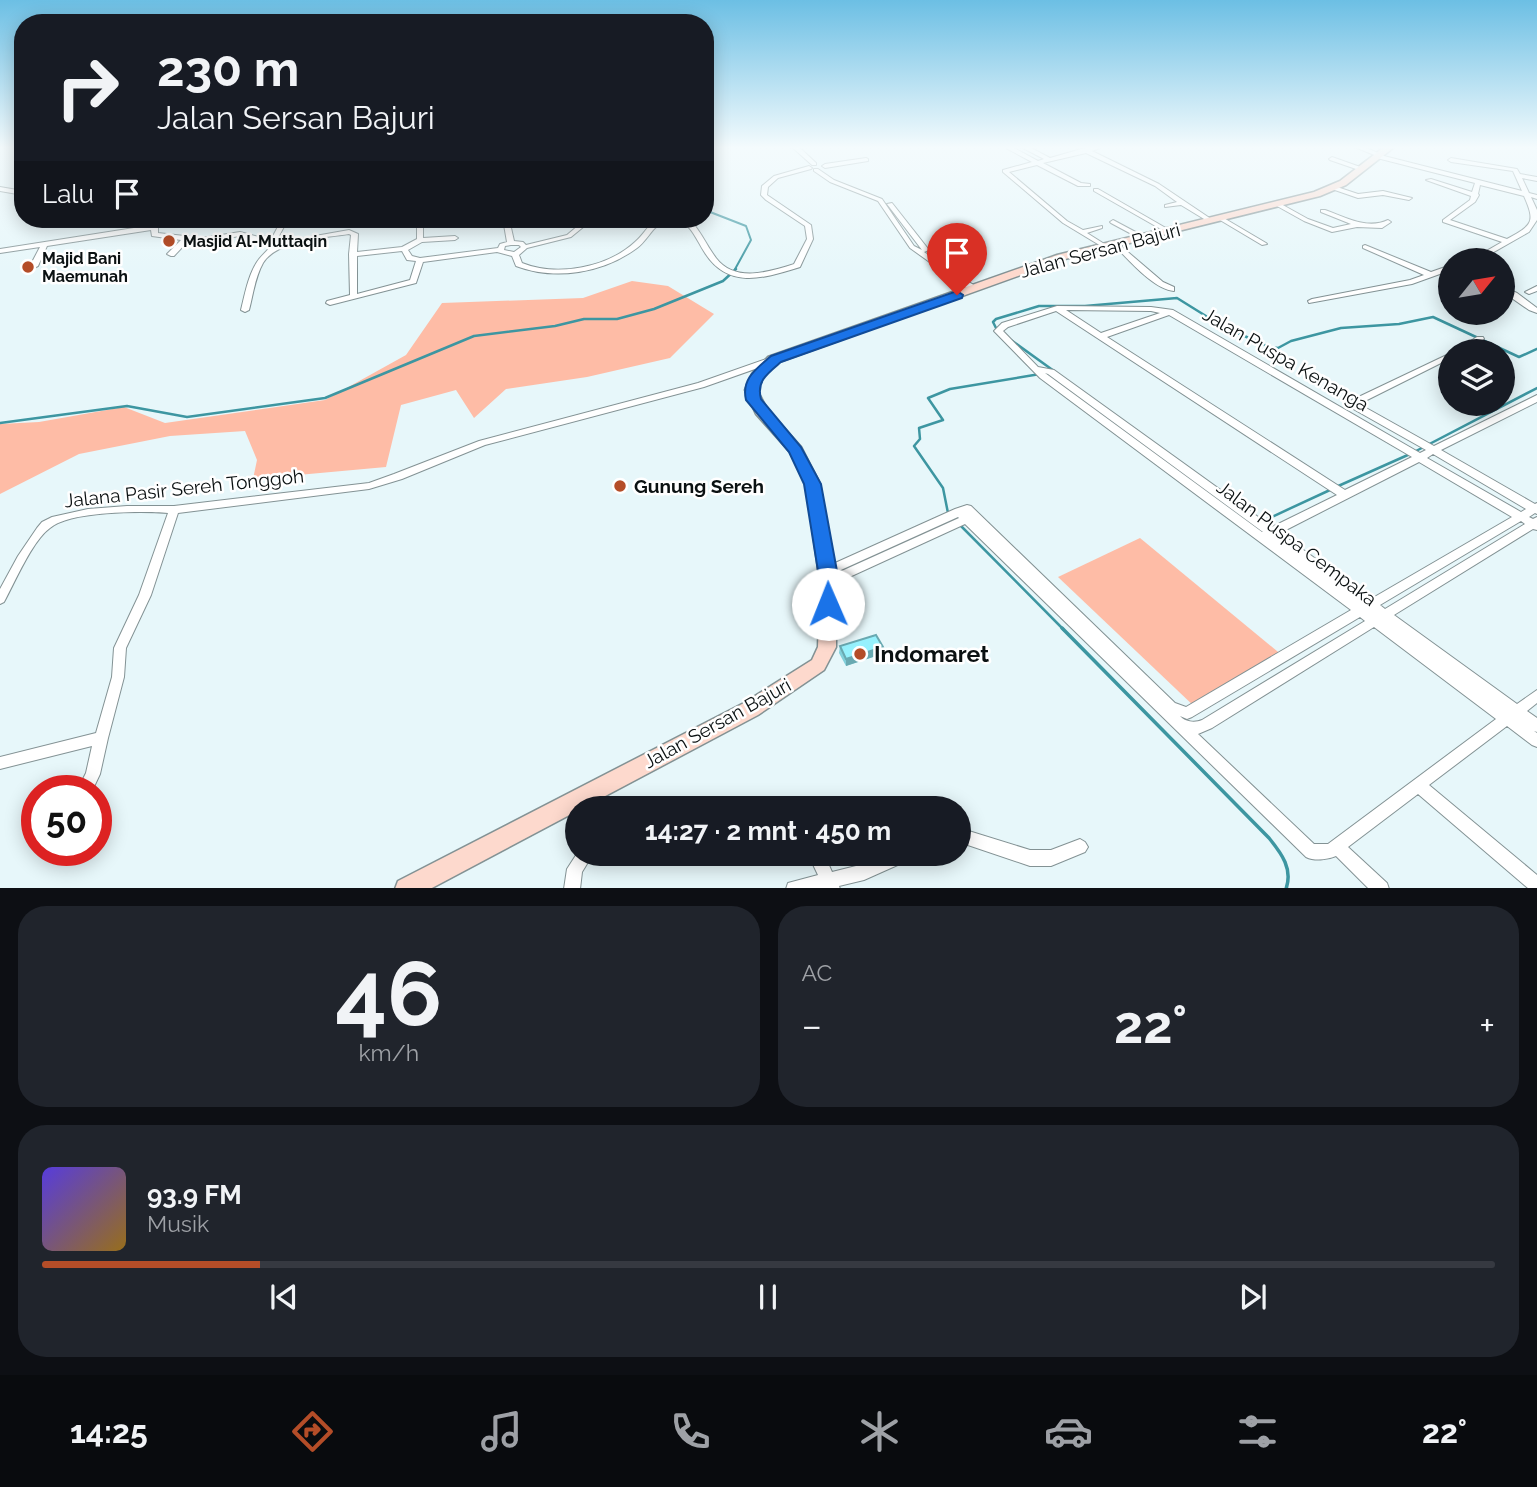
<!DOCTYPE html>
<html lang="id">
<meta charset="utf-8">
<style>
:root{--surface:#171b24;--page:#20242c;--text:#f1f3f6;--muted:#9ea1a6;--line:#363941;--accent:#b44d28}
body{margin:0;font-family:Raleway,sans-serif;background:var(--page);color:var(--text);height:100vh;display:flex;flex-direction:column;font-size:26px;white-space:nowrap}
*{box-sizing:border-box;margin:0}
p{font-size:23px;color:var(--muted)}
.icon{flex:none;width:38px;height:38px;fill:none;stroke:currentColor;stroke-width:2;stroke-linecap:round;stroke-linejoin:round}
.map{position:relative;height:888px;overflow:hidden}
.sheet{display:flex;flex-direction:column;gap:18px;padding:18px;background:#0d0f14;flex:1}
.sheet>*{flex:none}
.top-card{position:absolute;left:14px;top:14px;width:700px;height:214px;border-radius:28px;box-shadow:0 4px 18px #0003;background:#171b24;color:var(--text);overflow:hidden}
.needle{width:46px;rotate:60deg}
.fabs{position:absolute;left:1438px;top:248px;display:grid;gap:14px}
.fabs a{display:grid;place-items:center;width:77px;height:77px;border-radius:50%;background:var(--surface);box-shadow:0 4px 18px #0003;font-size:35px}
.speed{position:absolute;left:21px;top:775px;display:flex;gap:14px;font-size:35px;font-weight:700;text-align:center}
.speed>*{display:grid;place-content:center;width:91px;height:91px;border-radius:50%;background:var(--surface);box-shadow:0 4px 18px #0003;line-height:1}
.speed .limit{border:10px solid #d22;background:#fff;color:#111}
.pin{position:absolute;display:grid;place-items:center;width:60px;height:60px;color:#fff;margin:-72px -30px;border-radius:50% 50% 50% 0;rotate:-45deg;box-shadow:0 0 7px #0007}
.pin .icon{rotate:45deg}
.me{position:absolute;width:77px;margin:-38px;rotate:359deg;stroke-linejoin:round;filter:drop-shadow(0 0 5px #0008)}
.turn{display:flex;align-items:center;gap:24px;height:147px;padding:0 28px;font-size:32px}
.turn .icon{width:91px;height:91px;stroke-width:2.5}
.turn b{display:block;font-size:49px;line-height:60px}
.then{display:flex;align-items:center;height:66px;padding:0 28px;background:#0003;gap:14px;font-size:26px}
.big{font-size:52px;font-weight:700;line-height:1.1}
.sheet .tile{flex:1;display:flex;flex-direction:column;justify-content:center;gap:10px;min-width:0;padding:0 24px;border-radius:28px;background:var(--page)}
.sheet .dial{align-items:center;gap:0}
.dial b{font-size:91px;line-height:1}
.song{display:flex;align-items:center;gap:21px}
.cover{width:84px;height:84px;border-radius:10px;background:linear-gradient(135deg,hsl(250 70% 55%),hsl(40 70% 35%))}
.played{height:7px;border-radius:4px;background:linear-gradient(90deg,var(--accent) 15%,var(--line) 15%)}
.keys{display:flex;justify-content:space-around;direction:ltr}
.heat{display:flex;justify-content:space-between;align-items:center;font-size:38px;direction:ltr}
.sheet .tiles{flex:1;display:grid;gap:18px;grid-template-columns:1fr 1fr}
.tile:last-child{grid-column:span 2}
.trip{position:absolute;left:565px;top:796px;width:406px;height:70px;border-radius:35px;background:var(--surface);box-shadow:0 4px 18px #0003;font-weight:700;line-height:70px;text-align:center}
.menu{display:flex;height:112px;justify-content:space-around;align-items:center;background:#090b0e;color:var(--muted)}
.menu .icon{width:49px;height:49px}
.menu .active{color:var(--accent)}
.menu b{font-size:32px;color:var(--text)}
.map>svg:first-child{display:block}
</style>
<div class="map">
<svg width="1537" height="889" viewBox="0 0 1537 889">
<rect width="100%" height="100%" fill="#e7f7fa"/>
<g fill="#febca6">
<path d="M632,281L668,286L714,314L670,358L587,377L506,389L474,418L456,390L401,405L386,467L253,479L257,460L245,431L170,436L79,454L0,494V424L39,422L124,407L165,423L325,400L406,355L442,303L583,298Z"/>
<path d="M1140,538L1283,656L1196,708L1058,577Z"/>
</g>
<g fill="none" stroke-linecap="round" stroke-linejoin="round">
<path stroke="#3d96a1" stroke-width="2" d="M705,210L746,226L751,240L734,271"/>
<g stroke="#3d96a1" stroke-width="2.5">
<path d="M997,330L993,322L996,319L1039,306H1085L1177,298L1222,326L1269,347L1278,348L1291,341L1341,328L1399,324L1433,317L1519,357L1537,349"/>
<path d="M1011,340L1054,371"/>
<path d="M0,423L127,406L187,417L325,398L474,336L555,326L584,319H617L654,309L723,281L736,269"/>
<path d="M1416,451L1537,388"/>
<path d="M1336,487L1410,454"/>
<path d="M948,513L943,488L914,446L920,439L919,428L943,420L928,398L950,389L1040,374"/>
<path d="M1263,521L1330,490"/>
<path d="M960,525L1064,630"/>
</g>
<path stroke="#3d96a1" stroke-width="3.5" d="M1062,628L1269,838C1282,854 1293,869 1286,889"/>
<g stroke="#839294" stroke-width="2">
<g id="street">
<path d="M793,148H800L816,163V165H812Z"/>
<path d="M1006,148H1014L1038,161L1044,159L1023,148H1031L1050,158L1085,148H1100L1092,151L1159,184L1214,221L1209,222L1181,205L1165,207V205L1177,202L1155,186L1086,153L1043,163L1081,183L1090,184V186H1078L1037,165L1009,172L1067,221L1083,230L1102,226V228L1087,233L1106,245L1101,246L1063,223L1003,172V170L1032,162Z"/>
<path d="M1357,148H1366L1383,155L1384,156L1522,191L1513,171L1451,162L1448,160L1451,158L1517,169L1520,174L1537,177V181L1522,178L1529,193L1537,195V199L1531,197L1537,210V220L1529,232L1478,261H1469L1502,242L1443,222V220L1470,200L1471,196L1426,180L1431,179L1472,192L1475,183L1377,158V156ZM1480,185L1524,196C1536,223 1532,225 1507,239L1450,220L1475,202L1479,195L1478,194Z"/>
<path d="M1332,157L1363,168L1364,169L1359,170L1330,160L1329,159Z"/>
<path d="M866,158L868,159V161L825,168L822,166L825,164Z"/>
<path d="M809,166L812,168L811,169L778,178L768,187L767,195L811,225L813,239L800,267C764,278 729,290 705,253C696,239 693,228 679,219H687L691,221C701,232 707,246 716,258C735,283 769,272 794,264L807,239L805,226L766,200L761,195L762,186L774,176Z"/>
<path d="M814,169H818L834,180L882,199L914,246L922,250L887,204L892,203L929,250L924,252L975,286V290H969L910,248L878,201L830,182L814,171Z"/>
<path d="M1334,186L1358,194L1383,191L1412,198L1409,200L1383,195L1358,198L1332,189V187Z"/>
<path d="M0,187L23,191V195L0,191Z"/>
<path d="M1094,189H1098L1171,231L1166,232L1094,191Z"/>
<path d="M1277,204H1281L1308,219L1333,228L1351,224L1321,212V210H1325C1345,217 1367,230 1388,220L1391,222L1382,228L1357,227L1332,232L1304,221L1277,206Z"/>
<path d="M1222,217L1266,243L1267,244L1262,245L1220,220L1219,219Z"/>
<path d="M157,219H163L158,227V233L202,238L240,232L259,237L273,236L282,219H288L279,236L281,238L279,245L304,238L349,230L358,234L357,252L402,247L417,239V219H423V238L455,236L458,238L455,240L422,242L408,250L412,256L420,258L498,248L500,244L507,242L503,219H509L514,241L523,242L526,245L567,235L586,219H593L571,237L527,248L519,255L522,263C557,277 607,268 635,242C648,231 649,218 669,219C665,222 660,224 655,228C649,234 645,242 637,248C603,273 556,281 516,266L512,256L497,252L423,262L416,283L330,305L326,303L327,301L350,295L349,254L351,235L349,234C324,238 277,240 263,263C255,277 253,295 249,310L245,312L241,310C245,294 248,276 257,262C262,254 270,250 274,240L259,241L240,236L202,242L188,241L174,256H171L167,254L181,240L152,236L151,230L47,246L38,266L34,268L30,266L40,247L0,253V249L153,225ZM511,245H519L521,247L514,252L504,250L505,246ZM402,251L407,260L416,261L410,280L357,294V256Z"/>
<path d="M1113,220L1143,236L1144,237L1139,238L1111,223L1110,222Z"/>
<path d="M1115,241L1163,282L1174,287V291C1154,290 1127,258 1113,244L1112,243Z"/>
<path d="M1365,245L1431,272L1451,265V270L1412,284L1309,303L1308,301L1312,299L1410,280L1424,275L1363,248V246Z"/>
<path d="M1537,286V291L1529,294L1525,292Z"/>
<path d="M1503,287L1517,293L1537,308V313L1529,310L1503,292Z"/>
<path d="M1057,306L1151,307L1173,310L1420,453L1426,450L1348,406L1346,404L1348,402L1451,353V358L1359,404L1434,446L1537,395V402L1441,450L1535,504L1537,503V514L1535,513L1529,517L1533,519L1537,517V530L1533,529L1394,615L1517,704L1537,690V703L1527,711L1537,718V732L1534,731L1537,733V747L1532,745L1507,726L1429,785L1537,875V889H1529L1418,794L1348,847L1387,883L1389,889H1369L1336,856C1327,860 1314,861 1306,857L965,524L832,585L828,586L824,585L822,582L824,579L959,518L958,517L832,574L828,575L824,574L822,571L824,568L955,509L967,505L971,506L1175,703L1186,707L1351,610L1040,378L994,331L1002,323ZM1066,310L1151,311L1160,313L1101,333ZM1056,311L1337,495L1272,527L1054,370L1038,367L1003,331L1008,327ZM1169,315L1412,457L1345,490L1107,337ZM1045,373L1048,374L1263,532H1262ZM1433,454L1526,509L1521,512L1427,458ZM1419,462L1512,517L1371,599L1280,533ZM1521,521L1525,524L1385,609L1380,605ZM1360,617L1365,621L1202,720C1195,723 1185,722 1180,716L1187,719L1192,717ZM1374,627L1496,719L1328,844H1314L1198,734L1212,728Z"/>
<path d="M1477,337H1483L1484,339L1464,352H1453Z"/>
<path d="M772,357L775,358L776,360L775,362L704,387L485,445L402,479L369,489L178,513L151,595L126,648L124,677L108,738L100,774L92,791H77L86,773L92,746L0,769V757L96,733L112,677L114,648L139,595L168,513C141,511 71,511 50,528C32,541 15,582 4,602L0,604V589L18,556L37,528L42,522L52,517L88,509L127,506H174L369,483L394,474L479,441L698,383Z"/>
<path d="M589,785L594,787L604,808H590L582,792L584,787Z"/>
<path d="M959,828L1030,850H1051L1080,839L1085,842L1088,847L1085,852L1051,866H1030L959,842Z"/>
<path d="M578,852V854H593L582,872L580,889H564L567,869Z"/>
<path d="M808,854H824L832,872L864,864L888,854H914L911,859L864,880L839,886L840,889H786L788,883L818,875Z"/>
</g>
</g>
<g stroke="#839294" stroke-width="3">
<path id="secondary" d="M1383,148H1393L1346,185L1320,196L1065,259L776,363L762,378L757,390L767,409L801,447L820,484L836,582V647L824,670L758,715L430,889H395L398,881L744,703L812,660L818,647L820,582L806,484L790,452L756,414L745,390L752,374L768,357L1057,255L1314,192L1340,181Z"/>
</g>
<use href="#street" fill="#fff" fill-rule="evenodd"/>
<use href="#secondary" fill="#fdd9cd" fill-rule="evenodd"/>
</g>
<path fill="#81cfda" d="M840,646L882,654L846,666L839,653Z"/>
<path fill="#69a9b1" d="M883,647L882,654L846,666V659Z"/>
<path fill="#96f1fd" stroke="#69a9b1" stroke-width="2" d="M876,635L883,647L846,659L840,646Z"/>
<linearGradient id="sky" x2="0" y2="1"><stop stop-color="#6cbfe4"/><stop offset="0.54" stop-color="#f4fbfd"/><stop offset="1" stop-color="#f4fbfd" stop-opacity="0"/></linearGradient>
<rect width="1537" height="273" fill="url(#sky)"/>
<path fill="#1a73e8" stroke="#114b97" stroke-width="2" d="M957,291L963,295L962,298L781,362C768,373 756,381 761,399L801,447L821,484L837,571V604L834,609H821L818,604V571L804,484L789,452L746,400C741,379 756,369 771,356Z"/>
<g fill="#b44d28" stroke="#fff" stroke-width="2.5">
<circle cx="169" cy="241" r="7"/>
<circle cx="28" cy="267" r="7"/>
<circle cx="620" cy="486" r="7"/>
<circle cx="860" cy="654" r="7"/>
</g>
<g text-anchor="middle" stroke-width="5" stroke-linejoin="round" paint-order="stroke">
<g font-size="16" font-weight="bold" fill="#0b1112" stroke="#fff" text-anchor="start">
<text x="183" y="247">Masjid Al-Muttaqin</text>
<text x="42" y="264">Majid Bani<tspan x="42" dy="18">Maemunah</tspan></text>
</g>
<g font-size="19" fill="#0b1112" stroke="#fff">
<text transform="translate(1100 250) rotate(-15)" y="7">Jalan Sersan Bajuri</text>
<text transform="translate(1286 359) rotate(30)" y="7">Jalan Puspa Kenanga</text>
<text transform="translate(184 488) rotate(-6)" y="7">Jalana Pasir Sereh Tonggoh</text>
<text transform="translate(1297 543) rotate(37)" y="7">Jalan Puspa Cempaka</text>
<text transform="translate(717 723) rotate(-29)" y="7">Jalan Sersan Bajuri</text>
</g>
<g font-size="19" font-weight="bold" fill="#0b1112" stroke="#fff" text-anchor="start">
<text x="634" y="493">Gunung Sereh</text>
</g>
<g font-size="23" font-weight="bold" fill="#0b1112" stroke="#fff" text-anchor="start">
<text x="874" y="662">Indomaret</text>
</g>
</g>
</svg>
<div class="fabs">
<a><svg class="needle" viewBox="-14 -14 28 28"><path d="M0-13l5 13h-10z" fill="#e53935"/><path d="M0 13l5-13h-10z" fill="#9ea1a6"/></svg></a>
<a><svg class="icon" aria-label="layers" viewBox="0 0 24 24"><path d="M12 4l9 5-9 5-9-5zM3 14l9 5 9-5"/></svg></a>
</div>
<div class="speed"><div class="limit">50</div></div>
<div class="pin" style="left:957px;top:295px;background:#d93025"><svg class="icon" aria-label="arrive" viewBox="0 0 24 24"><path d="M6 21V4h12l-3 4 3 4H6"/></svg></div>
<svg class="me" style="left:828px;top:604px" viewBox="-20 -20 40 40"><circle r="19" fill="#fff"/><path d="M0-13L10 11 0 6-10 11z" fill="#1a73e8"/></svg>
<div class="trip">14:27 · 2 mnt · 450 m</div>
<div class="top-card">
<div class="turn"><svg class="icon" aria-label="right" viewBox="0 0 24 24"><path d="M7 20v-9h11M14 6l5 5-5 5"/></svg><div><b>230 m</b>Jalan Sersan Bajuri</div></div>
<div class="then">Lalu<svg class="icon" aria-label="arrive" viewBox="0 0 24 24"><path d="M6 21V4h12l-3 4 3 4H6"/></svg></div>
</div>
</div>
<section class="sheet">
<div class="tiles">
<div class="tile dial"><b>46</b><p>km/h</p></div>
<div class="tile"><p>AC</p>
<div class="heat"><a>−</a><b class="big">22°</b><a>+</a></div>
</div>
<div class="tile">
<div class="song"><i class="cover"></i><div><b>93.9 FM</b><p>Musik</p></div></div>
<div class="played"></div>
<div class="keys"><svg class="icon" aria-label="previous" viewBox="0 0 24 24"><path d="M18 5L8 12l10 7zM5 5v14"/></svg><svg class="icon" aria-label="pause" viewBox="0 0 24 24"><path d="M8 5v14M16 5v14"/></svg><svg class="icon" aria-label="next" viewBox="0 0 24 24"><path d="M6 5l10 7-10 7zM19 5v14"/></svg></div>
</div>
</div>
</section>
<nav class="menu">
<b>14:25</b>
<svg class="icon active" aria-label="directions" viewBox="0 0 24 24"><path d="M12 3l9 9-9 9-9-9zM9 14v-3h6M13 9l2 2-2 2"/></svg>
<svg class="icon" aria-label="music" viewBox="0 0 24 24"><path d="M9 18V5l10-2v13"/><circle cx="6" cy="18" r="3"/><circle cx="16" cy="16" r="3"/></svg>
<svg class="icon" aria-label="phone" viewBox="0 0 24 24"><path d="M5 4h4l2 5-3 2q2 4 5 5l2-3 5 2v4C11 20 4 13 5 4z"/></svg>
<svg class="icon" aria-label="climate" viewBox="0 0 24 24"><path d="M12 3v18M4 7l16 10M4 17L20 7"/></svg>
<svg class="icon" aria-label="car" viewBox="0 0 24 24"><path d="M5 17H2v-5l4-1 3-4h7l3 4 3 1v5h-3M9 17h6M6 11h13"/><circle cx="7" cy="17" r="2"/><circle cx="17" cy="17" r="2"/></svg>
<svg class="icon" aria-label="filters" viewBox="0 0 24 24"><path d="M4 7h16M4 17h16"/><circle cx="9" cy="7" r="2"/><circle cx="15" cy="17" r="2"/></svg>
<b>22°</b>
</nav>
